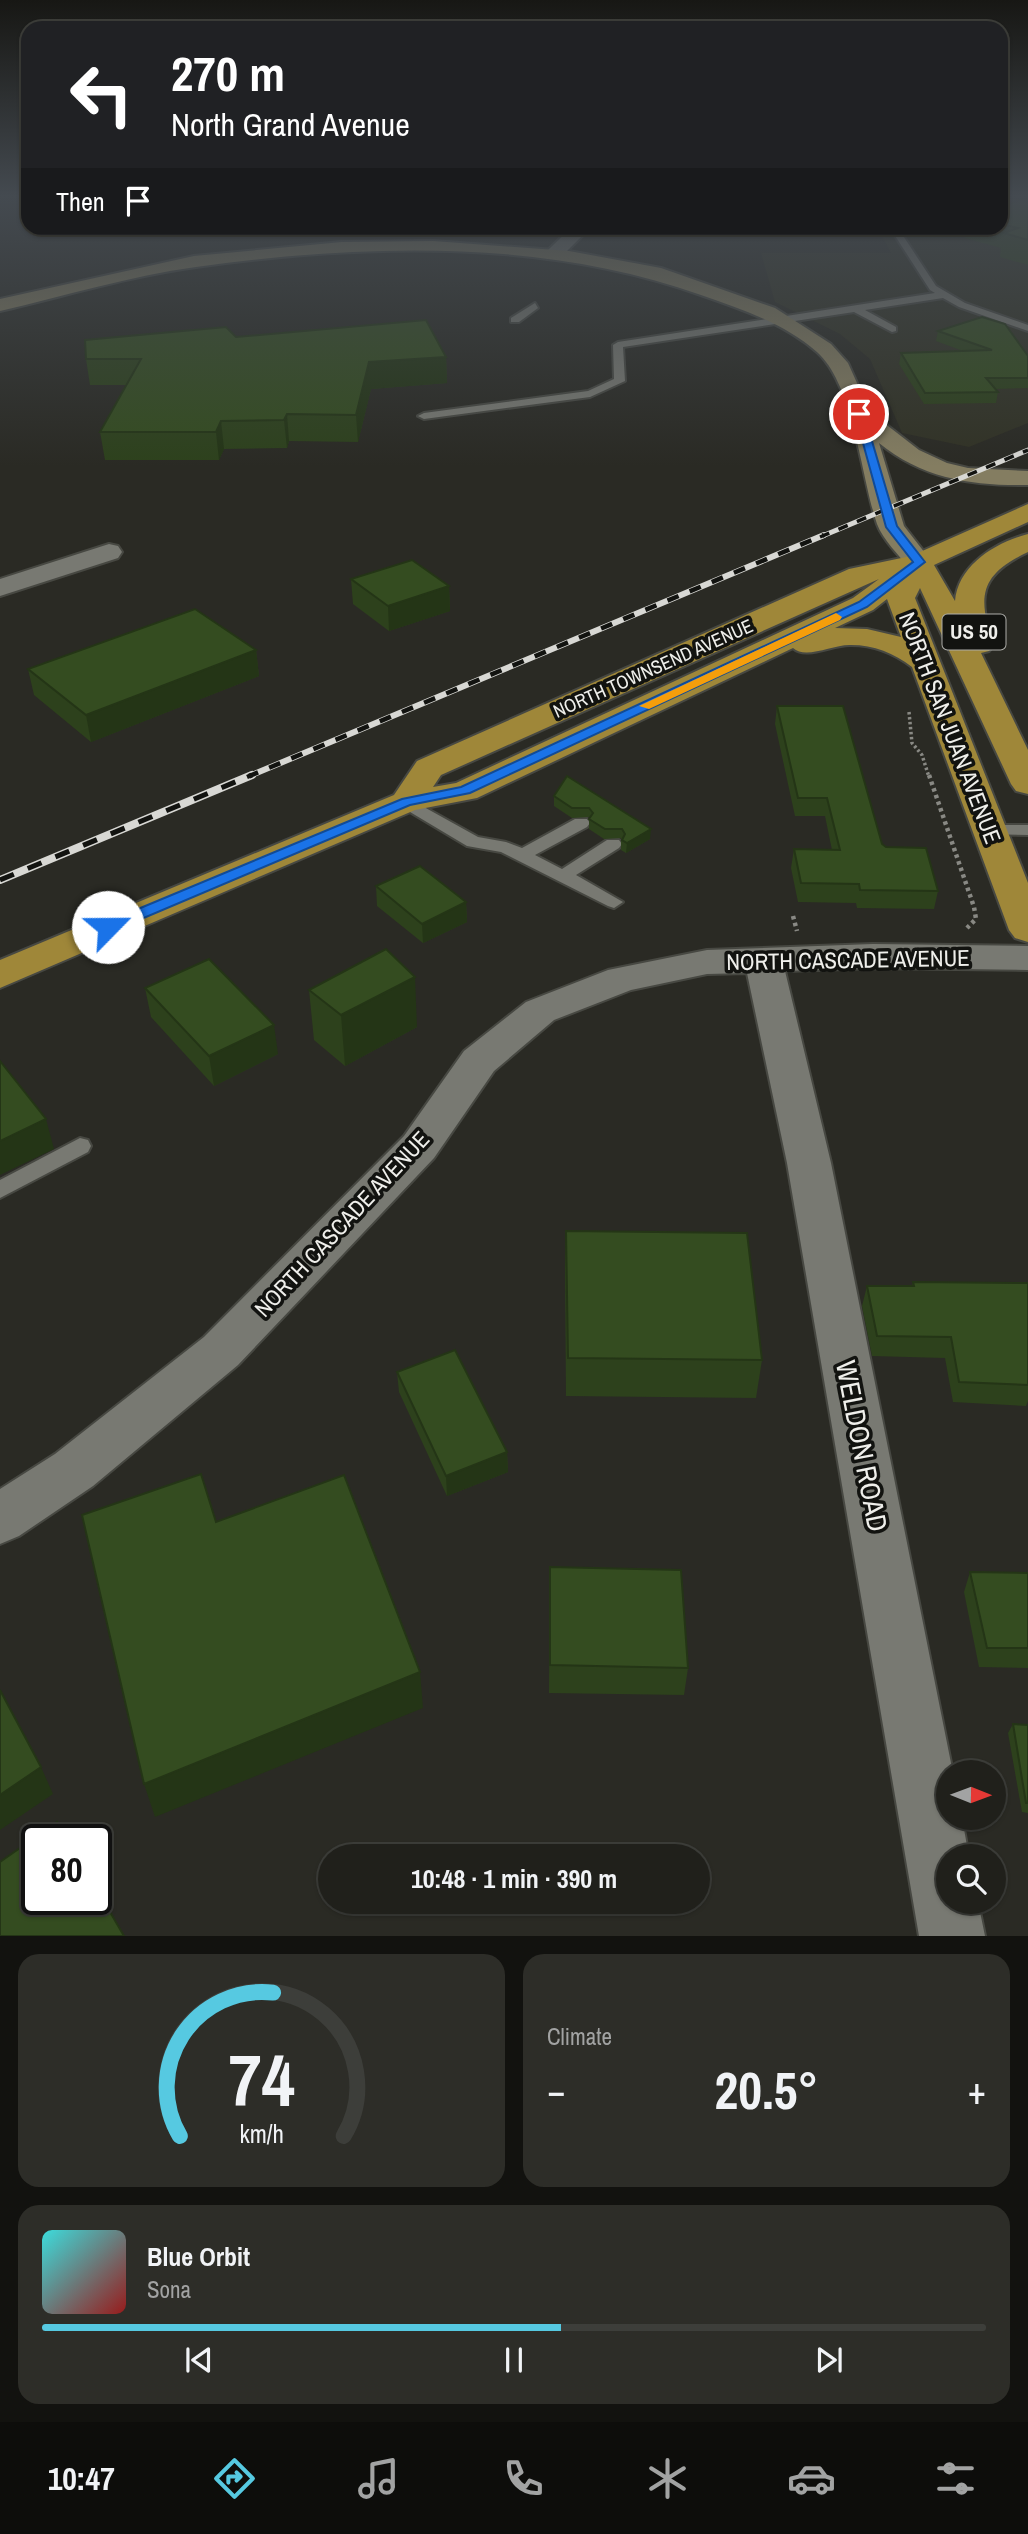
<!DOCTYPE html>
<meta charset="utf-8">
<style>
:root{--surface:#20201b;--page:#2d2d28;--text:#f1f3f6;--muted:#a2a3a3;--line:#3d3e3a;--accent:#56c9e1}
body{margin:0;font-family:"Archivo Narrow",sans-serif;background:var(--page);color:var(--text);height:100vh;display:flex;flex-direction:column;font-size:26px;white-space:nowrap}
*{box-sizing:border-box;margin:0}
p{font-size:23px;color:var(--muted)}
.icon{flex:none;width:38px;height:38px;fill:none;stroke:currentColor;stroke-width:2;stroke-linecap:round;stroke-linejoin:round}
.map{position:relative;height:1936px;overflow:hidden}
.drawer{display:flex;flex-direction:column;gap:18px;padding:18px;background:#12120f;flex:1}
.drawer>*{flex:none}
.top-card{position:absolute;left:21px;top:21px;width:987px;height:214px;border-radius:21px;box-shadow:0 2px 5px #0004,0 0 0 2px var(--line);background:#202124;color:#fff;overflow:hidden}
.needle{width:46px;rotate:91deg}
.tools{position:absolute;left:936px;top:1760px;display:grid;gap:14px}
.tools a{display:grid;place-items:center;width:70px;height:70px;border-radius:50%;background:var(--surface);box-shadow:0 2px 5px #0004,0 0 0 2px var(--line);font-size:35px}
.speed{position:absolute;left:21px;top:1824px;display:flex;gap:14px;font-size:35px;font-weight:700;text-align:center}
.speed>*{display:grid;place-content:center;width:91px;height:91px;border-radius:50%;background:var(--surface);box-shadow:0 2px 5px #0004,0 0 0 2px var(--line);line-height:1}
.speed .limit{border:4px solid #111;border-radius:10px;background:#fff;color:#111}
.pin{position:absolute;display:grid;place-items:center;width:60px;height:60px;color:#fff;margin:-30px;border:4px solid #fff;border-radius:50%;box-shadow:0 2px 7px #0007}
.me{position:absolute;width:77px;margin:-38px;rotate:67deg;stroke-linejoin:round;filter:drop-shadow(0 0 5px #0008)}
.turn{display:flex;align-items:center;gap:24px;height:147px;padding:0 35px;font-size:32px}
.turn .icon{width:91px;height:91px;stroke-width:2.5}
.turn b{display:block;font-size:49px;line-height:60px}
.then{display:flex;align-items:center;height:66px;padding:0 35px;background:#0003;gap:14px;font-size:26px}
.big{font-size:52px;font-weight:700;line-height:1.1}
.drawer .card{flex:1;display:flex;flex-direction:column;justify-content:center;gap:10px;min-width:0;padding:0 24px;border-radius:21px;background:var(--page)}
.drawer .dial{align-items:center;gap:0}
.dial svg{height:182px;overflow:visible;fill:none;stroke:var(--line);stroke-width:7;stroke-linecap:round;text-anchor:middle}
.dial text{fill:var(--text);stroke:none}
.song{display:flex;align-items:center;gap:21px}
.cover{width:84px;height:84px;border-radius:10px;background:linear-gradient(135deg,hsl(180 70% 55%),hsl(0 70% 35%))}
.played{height:7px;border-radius:4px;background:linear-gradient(90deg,var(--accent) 55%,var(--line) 55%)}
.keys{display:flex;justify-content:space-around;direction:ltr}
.heat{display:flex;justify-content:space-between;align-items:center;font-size:38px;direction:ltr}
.drawer .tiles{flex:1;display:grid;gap:18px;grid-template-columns:1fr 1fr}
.card:last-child{grid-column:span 2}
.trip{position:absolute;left:318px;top:1844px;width:392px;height:70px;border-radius:35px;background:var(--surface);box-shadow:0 2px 5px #0004,0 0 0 2px var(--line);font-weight:700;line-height:70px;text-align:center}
.tabs{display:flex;height:112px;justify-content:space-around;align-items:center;background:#0d0d0b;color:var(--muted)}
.tabs .icon{width:49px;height:49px}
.tabs .on{color:var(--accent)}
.tabs b{font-size:32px;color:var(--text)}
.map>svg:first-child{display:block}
</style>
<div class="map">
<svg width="1028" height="1936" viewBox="0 0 1028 1936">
<rect width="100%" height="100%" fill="#2a2a24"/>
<path fill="#313225" d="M1001,195H1028V423L969,447L902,433L870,359L840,334L775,302L761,253H891L878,228H1001Z"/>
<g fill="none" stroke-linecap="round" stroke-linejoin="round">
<g stroke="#474842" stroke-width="4">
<g id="lane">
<path d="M890,228H898L936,286L965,303L1028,325V331L959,307L943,298L865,310L896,327V331L892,332L854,312L623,347L625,381L590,397L424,419L418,416L424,413L588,391L614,379L613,345L618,342L935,293L930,290Z"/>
<path d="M535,303L538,308L519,322H511V318Z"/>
<path d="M406,797L478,837L506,842L522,848L575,819H587L590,823L587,827L535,855L562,869L607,840H619L622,844L619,848L576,875L623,902L614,908L608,906L501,852L467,846L400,806L398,802L400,798Z"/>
<path d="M988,825H1028V835L982,834L979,830L982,826Z"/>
<path d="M80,1138L88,1140L91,1146L88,1152L0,1198V1180Z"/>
</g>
</g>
<g stroke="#474842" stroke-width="4">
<g id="street">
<path d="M571,228H590L559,259H547L544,255L547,251Z"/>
<path d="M109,544L118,546L122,552L118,558L0,596V579Z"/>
<path d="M873,944L1028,946V970L873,968L785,971L831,1163L953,1773H948V1818H962L969,1857H948V1902H978L985,1936H919L787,1163L747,973L707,974L631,990L554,1020L494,1071L434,1158L238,1365L93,1486L19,1536L0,1544V1489L55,1454L204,1337L404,1136L464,1051L526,1002L608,970L707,950Z"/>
</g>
</g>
<g stroke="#474842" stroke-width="4">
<path id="secondary" d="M433,241L569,251L661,268L775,308L831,344L848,363L870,412L919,450L947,463L968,468L1028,471V485C973,486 923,479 879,443L904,526L932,562L929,568H909C899,555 883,540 877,524C861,477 854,385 817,352C784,323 741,309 701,295C542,238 361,244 196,267C130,276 65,296 0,311V299L194,256L342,242Z"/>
</g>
<g stroke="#474842" stroke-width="4">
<path id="highway" d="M1028,504V522L934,565L955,601C958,565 996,542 1028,534V552C979,575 977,597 994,645L989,651L981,653L1028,750V794L1016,791L1011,784L920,588L915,598L1028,883V942L1015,938L1009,930L912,667C894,653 874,645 851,645C833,644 806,660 793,648L477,798L415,810L0,988V960L394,795L417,761L849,569L911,556ZM879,579L853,598L456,783L433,787L441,775ZM887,599L901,637L867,629L835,628L873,610Z"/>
</g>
<path stroke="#898984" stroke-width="3.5" stroke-dasharray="2.5 2.5" stroke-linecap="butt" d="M909,712L912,743L922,755L929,777"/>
<g stroke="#898984" stroke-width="4.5" stroke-dasharray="3.5 3.5" stroke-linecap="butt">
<path d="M929,775L974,907L976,919L967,928"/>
<path d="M793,916L797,931"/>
</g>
<use href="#lane" fill="#787972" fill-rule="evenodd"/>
<use href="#street" fill="#787972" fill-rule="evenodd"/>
<use href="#secondary" fill="#847d61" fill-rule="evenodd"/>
<use href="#highway" fill="#9f8739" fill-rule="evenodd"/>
<g stroke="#d8d8d4" stroke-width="5">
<path id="rail-far2" d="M820,537L1028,450"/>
</g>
<g stroke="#d8d8d4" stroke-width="6">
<path id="rail-far1" d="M247,777L824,535"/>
</g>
<g stroke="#d8d8d4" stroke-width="8">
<path id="rail" d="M0,880L252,775"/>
</g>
<use href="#rail-far2" stroke="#121310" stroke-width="3.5" stroke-dasharray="10" stroke-linecap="butt"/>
<use href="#rail-far1" stroke="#121310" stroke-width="4.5" stroke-dasharray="12" stroke-linecap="butt"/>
<use href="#rail" stroke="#121310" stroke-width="5" stroke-dasharray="15" stroke-linecap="butt"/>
</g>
<g fill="#2d411c">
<path d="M1028,202V265L1000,257L1001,248L965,238L967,228H1001V206Z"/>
<path d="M938,331L1028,356V388L995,389L998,392L996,403L924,404L899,364L901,353L963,351L936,341Z"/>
<path d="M236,337L446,357L447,383L371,389L358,442L289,441L287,448L224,449L219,460H105L100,432L126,385H90L86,359Z"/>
<path d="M351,579L449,586L450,611L389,631L353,604Z"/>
<path d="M256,650L259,676L91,742L34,695L28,669Z"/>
<path d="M777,706L882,844L938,891L934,909L857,908L856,903L798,902L791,868L794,849L832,850L825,816H795L775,724Z"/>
<path d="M567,776L650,839L626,853L621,850V838L604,839L589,829V817L572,818L554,806V796Z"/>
<path d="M376,886L466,902L467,922L423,943L377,906Z"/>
<path d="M145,988L278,1054L214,1086L151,1017Z"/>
<path d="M309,990L417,1027L345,1066L314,1040Z"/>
<path d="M566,1231L762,1360L756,1398L566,1396L565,1269Z"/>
<path d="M913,1282L1028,1283V1401L1026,1406L953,1402L945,1358L872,1356L862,1306L867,1286H912Z"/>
<path d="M397,1372L507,1452L508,1472L447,1496L399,1392Z"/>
<path d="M550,1567L688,1668L684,1695L549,1693Z"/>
<path d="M970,1572L1028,1573V1668L979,1667L964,1592Z"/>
<path d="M1013,1724L1028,1725V1813L1022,1812L1008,1733Z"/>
</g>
<g fill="#243516">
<path d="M446,357L447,383L371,389L358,442L356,415L369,362Z"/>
<path d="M287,414L289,441L287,448L284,420Z"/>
<path d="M221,421L224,449L219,460L216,432Z"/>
<path d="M449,586L450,611L389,631L388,606Z"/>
<path d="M256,650L259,676L91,742L86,715Z"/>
<path d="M651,829L650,839L626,853L627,843Z"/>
<path d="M466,902L467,922L423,943L422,924Z"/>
<path d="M415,977L417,1027L345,1066L341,1015Z"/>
<path d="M274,1025L278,1054L214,1086L209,1056Z"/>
<path d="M46,1119L54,1149L0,1175V1141Z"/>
<path d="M507,1452L508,1472L447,1496L446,1476Z"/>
<path d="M420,1672L423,1708L155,1817L144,1784Z"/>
<path d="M41,1767L53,1794L0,1830V1795Z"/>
</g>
<g fill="#344c20" stroke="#243516" stroke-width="2">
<path d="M1021,200L1028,202V240L1004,233L1018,228L1001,224V206Z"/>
<path d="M982,317L1005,324L1028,356V378H986L998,392L925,393L901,353L992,350L938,331Z"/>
<path d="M426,320L446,357L369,362L356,415L287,414L284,420L221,421L216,432H100L141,359H86L85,340L226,327L236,337Z"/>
<path d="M412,560L449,586L388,606L351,579Z"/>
<path d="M195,609L256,650L86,715L28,669Z"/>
<path d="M777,706H843L882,844L886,847L926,848L938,891L860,890L859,884L801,883L794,849L840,850L827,798H798Z"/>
<path d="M567,776L651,829L627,843L622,840L625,834L622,829H605L589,819L593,813L589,808H572L554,796Z"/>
<path d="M420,866L466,902L422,924L376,886Z"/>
<path d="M386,949L415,977L341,1015L309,990Z"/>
<path d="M209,959L274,1025L209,1056L145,988Z"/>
<path d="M0,1061L46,1119L0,1141Z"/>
<path d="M566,1231L747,1233L762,1360L568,1358Z"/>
<path d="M913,1282L1028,1283V1385L959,1382L951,1337L877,1336L867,1286H914Z"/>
<path d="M455,1350L507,1452L446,1476L397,1372Z"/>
<path d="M201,1474L216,1522L344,1475L420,1672L144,1784L82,1515Z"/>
<path d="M550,1567L681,1570L688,1668L550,1665Z"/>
<path d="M970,1572L1028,1573V1648H987Z"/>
<path d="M0,1690L41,1767L0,1795Z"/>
<path d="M1013,1724L1028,1725V1803H1026Z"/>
<path d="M57,1822L66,1839H37V1899H96V1898L105,1915L110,1912L124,1936H0V1862Z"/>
</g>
<linearGradient id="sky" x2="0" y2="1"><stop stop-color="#171714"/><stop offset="0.42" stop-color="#444a50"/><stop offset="1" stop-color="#444a50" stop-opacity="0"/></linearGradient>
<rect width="1028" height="466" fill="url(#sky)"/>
<path fill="#1a73e8" stroke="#114b97" stroke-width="2" d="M859,411L864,414L897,526L925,562L867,607L470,793L410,805L113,931H102V924L402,799L461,787L859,602L913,562L886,527L855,414Z"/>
<path fill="#f59e0b" d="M836,613L842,617L840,620L649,709L639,706Z"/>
<g text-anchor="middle" stroke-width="7" stroke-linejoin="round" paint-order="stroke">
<g font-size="19" fill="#efefeb" stroke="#121310">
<text transform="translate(653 668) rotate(-24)" y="7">NORTH TOWNSEND AVENUE</text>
</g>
<rect fill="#121310" stroke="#adada9" stroke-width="2" x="942.5" y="614.5" width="63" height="35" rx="5"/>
<g font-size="21" font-weight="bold" fill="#efefeb">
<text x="974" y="639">US 50</text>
</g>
<g font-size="23" fill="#efefeb" stroke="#121310">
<text transform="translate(950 728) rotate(69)" y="8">NORTH SAN JUAN AVENUE</text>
<text transform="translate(848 960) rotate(-1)" y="8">NORTH CASCADE AVENUE</text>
<text transform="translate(342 1224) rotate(-47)" y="8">NORTH CASCADE AVENUE</text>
</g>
<g font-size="28" fill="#efefeb" stroke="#121310">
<text transform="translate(862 1446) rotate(79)" y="10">WELDON ROAD</text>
</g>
</g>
</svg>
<div class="tools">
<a><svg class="needle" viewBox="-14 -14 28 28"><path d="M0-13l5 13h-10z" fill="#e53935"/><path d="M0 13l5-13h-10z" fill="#a2a3a3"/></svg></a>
<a><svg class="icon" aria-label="search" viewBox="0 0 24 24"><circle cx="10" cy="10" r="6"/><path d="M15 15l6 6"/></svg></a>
</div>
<div class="speed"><div class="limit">80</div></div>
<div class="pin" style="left:859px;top:414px;background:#d93025"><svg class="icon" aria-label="arrive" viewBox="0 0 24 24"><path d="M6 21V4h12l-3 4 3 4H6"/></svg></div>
<svg class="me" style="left:108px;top:927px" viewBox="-20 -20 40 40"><circle r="19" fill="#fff"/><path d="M0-13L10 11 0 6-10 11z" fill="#1a73e8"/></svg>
<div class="trip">10:48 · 1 min · 390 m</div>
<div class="top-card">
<div class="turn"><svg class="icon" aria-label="left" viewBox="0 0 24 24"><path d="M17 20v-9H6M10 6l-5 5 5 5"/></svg><div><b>270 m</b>North Grand Avenue</div></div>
<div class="then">Then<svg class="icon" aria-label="arrive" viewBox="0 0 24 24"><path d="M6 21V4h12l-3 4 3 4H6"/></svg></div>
</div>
</div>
<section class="drawer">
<div class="tiles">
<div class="card dial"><svg viewBox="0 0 100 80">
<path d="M14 69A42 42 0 1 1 86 69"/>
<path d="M14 69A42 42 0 0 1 55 6" stroke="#56c9e1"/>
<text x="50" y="56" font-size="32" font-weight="700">74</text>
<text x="50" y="72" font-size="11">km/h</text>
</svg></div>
<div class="card"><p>Climate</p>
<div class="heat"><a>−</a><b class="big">20.5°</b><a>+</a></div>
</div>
<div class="card">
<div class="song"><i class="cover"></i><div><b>Blue Orbit</b><p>Sona</p></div></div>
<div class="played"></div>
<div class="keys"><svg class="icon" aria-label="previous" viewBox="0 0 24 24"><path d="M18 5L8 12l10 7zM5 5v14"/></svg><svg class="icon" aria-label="pause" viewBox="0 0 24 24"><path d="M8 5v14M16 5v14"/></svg><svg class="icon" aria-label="next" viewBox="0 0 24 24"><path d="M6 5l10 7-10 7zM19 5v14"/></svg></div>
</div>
</div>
</section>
<nav class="tabs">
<b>10:47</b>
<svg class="icon on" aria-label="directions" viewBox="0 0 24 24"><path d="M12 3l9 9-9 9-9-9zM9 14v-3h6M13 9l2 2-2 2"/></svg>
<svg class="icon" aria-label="music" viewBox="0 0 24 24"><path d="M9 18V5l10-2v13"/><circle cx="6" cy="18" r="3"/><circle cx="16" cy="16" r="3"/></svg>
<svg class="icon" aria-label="phone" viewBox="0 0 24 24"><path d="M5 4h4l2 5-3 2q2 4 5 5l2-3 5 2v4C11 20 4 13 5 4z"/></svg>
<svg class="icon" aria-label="climate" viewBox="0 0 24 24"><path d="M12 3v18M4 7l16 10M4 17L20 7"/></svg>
<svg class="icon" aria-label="car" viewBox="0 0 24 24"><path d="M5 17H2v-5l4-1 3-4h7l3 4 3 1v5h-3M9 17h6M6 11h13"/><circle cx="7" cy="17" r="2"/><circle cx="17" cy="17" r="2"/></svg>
<svg class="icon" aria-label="filters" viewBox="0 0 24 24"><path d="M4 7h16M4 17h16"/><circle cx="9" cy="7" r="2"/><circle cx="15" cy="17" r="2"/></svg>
</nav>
